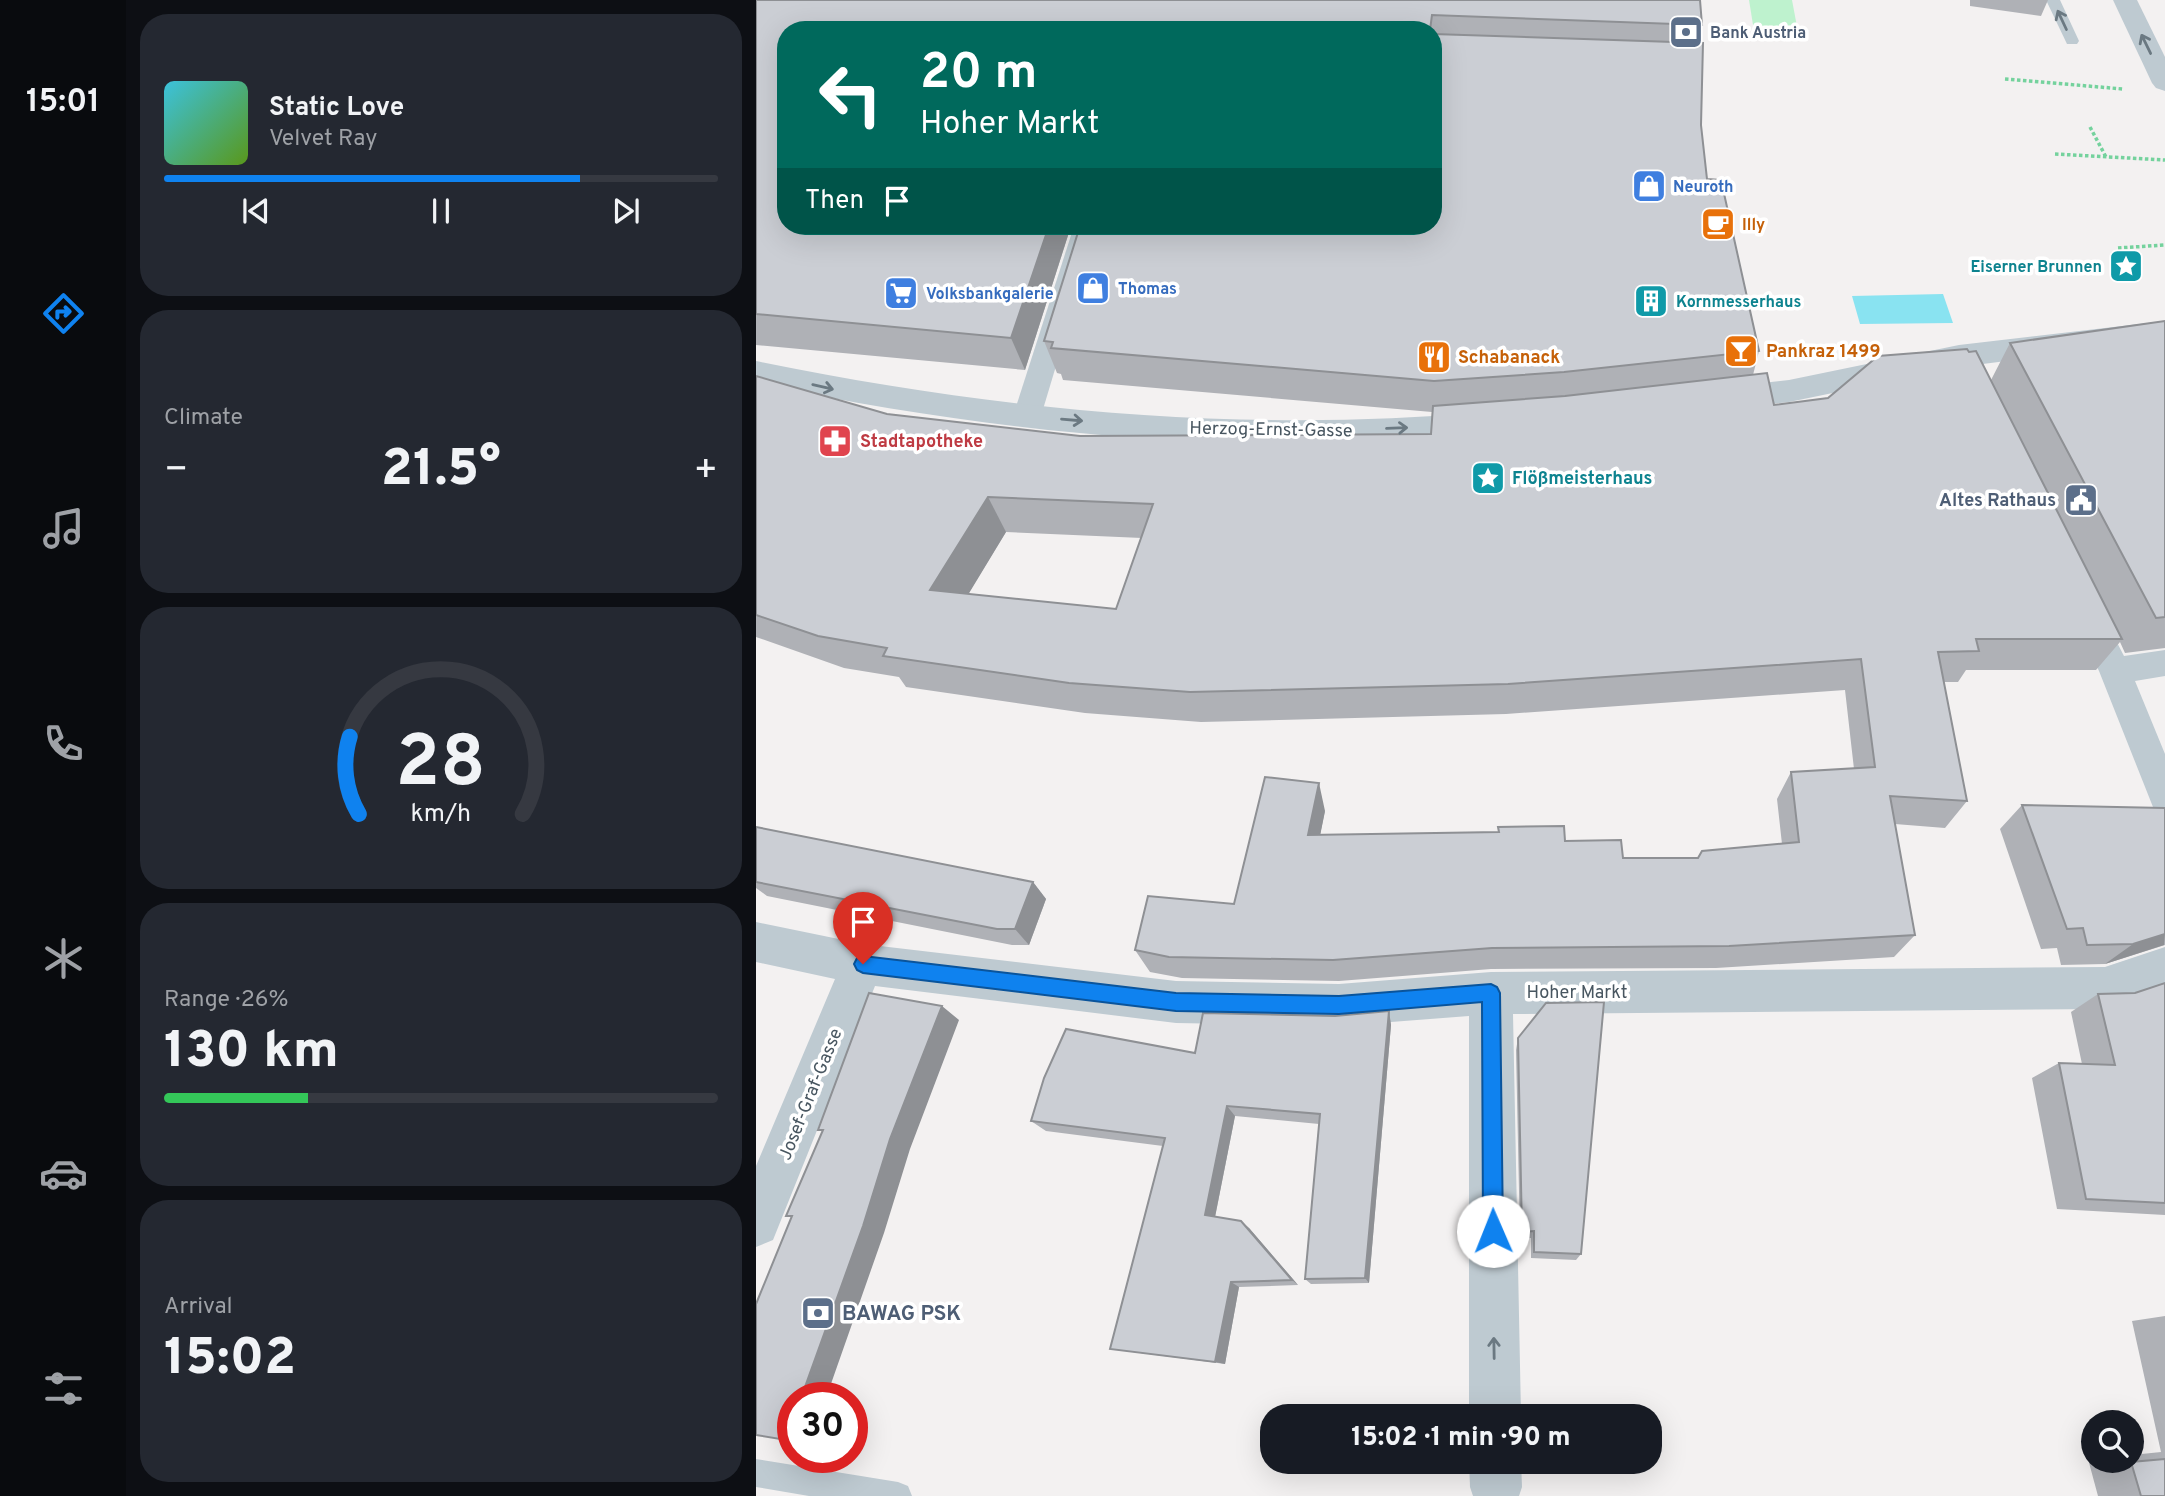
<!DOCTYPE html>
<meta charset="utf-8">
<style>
:root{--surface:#171b24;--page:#242831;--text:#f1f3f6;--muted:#9ea1a6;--line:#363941;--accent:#0f82ef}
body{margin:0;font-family:Overpass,sans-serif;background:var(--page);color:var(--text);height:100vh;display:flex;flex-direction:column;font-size:26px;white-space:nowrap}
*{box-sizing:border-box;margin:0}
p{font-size:23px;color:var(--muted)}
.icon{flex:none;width:38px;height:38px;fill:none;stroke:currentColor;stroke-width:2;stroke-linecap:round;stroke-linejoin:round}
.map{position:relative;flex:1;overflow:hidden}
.drawer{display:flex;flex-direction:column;gap:14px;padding:14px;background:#0d0f14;width:630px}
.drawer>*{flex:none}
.top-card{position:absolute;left:21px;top:21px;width:665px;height:214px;border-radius:28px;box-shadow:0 7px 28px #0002;background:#00695c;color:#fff;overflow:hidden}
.tools{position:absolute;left:1325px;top:1410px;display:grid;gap:14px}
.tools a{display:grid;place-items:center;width:63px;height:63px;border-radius:50%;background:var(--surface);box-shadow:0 7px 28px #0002;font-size:35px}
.speed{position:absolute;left:21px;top:1382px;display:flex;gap:14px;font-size:35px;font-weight:700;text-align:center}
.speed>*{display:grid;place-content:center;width:91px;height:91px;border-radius:50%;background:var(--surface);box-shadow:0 7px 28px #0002;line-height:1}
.speed .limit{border:10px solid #d22;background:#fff;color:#111}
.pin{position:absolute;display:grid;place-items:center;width:60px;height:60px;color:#fff;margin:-72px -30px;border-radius:50% 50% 50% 0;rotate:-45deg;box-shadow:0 0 7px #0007}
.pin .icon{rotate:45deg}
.me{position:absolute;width:77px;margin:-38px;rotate:359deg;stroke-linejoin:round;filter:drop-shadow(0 0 5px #0008)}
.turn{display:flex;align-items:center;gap:24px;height:147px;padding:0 28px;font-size:32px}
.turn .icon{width:91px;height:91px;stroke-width:2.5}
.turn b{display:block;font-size:49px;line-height:60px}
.then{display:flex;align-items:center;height:66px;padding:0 28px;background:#0003;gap:14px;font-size:26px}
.big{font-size:52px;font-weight:800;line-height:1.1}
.drawer .tile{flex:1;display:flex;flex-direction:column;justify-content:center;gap:10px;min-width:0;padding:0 24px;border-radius:28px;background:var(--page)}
.drawer .dial{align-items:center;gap:0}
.dial svg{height:182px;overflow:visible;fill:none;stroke:var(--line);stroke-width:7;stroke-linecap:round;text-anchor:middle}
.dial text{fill:var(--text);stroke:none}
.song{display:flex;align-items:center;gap:21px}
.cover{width:84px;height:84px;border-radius:10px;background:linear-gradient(135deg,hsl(190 70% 55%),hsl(90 70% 35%))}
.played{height:7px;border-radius:4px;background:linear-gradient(90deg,var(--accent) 75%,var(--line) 75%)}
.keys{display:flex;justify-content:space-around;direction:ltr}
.heat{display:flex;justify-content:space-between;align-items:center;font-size:38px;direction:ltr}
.charge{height:10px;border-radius:5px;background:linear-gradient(90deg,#34c759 26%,var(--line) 0)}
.trip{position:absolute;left:504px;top:1404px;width:402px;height:70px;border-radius:28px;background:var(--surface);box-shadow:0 7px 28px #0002;font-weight:800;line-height:70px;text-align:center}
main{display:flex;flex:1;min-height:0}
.menu{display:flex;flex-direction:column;width:126px;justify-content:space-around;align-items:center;background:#090b0e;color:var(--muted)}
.menu .icon{width:49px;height:49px}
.menu .current{color:var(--accent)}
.menu b{font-size:32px;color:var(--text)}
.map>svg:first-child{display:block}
</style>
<main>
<nav class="menu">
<b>15:01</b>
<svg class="icon current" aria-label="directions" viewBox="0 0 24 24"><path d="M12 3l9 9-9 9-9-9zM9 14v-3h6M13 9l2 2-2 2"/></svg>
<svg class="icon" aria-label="music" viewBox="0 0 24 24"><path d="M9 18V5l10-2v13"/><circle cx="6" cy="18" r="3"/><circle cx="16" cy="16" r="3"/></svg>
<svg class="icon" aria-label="phone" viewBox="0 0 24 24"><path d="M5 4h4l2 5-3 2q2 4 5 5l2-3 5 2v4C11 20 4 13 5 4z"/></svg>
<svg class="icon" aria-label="climate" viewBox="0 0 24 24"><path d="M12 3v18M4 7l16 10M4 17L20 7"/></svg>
<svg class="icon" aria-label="car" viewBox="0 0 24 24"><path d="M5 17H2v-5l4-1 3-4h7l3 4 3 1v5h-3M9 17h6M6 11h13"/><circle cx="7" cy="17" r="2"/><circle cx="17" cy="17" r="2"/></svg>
<svg class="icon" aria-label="filters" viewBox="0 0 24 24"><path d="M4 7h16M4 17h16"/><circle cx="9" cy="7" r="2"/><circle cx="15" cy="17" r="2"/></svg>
</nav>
<section class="drawer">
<div class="tile">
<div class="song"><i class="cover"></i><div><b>Static Love</b><p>Velvet Ray</p></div></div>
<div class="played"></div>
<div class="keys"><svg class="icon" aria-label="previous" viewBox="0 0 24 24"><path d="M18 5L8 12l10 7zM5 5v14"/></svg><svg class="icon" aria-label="pause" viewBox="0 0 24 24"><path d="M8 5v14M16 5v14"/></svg><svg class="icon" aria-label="next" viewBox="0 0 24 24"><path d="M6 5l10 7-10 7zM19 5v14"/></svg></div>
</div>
<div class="tile"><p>Climate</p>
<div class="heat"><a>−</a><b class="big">21.5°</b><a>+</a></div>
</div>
<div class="tile dial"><svg viewBox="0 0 100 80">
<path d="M14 69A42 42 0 1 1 86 69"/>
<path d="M14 69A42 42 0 0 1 10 35" stroke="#0f82ef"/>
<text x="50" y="56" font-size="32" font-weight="700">28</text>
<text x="50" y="72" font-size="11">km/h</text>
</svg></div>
<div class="tile"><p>Range · 26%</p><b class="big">130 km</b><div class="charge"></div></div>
<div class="tile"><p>Arrival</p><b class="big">15:02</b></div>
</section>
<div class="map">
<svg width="1409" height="1496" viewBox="0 0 1409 1496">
<rect width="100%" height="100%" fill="#f3f1f1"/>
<path fill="#bef2ce" d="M993,0H1036L1042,32L998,31Z"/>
<path fill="#89e3f1" d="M1187,294L1197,323L1104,324L1096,296Z"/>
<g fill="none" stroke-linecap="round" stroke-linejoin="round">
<g stroke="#74d29d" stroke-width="3.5" stroke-dasharray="3.5 2.5" stroke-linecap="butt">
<path d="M1249,79L1367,89"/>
<path d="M1334,127L1350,157"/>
<path d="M1299,154L1409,160"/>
<path d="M1362,248L1409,245"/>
</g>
<g fill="#becad1" fill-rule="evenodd">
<path d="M1290,0H1304L1323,41L1321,44H1311Z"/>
<path d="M0,1459L142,1482L152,1486L156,1496H53L0,1487Z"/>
</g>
<g fill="#becad1" fill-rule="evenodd">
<path d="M318,226H342L285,416L281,423L271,426L261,423L257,416Z"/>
<path d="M1332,604L1343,608L1368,656L1409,650V676L1379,681L1409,754V811L1397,807L1343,671L1316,617L1321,608Z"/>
</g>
<g fill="#becad1" fill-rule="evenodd">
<path d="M1357,0H1381L1409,57V91L1400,88L1396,83Z"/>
<path d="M1409,321V341L1203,367L1033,402L962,410L951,407L946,399L951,391L962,388L1033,380L1203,345Z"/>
<path d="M0,361C237,410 486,434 728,412L739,416L744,424L739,432L728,436C486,458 237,433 0,383Z"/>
<path d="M0,922L107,944L420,981L583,984L735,972L1349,967L1409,947V989L1349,1009L757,1014L765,1416H713V1016L583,1026L420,1023L119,986L17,1240L0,1247V1166L79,979L0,962Z"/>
<path d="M713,1461H765L766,1487L763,1496H717L714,1487Z"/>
</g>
</g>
<g fill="#afb1b6" fill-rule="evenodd">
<path d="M0,0H944L946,25L943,43L945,125L951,179L1003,351L997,375L1018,405L1235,380L1254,343L1409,321V648L1369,653L1364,642L1340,670H1210L1202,682H1188L1211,801L1189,828L1139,824L1159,935L1138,957L960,968L735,969L583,981L426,978L394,972L379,950L478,904L569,811L564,835L742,832V827L809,841L867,858H942L1026,844L1021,799L1035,772L1098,769L1089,690L750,714L445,722L329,713L150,687L143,677L88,668L0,637V376L131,414L324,436L675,434L676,412L307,380L305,374L301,373L288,341L677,226V30H30V226H315L269,370L0,345ZM250,532L386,538L360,609L212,594Z"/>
<path d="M1214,0H1292L1285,16L1214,6Z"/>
<path d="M1266,805L1409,808V945L1349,964L1305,965L1301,948L1285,949L1244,829Z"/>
<path d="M0,827L277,882L290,899L273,945H256L11,896L0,888Z"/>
<path d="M1409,983V1215L1301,1209L1276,1078L1303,1063L1326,1064L1315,1012L1342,994L1379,993Z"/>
<path d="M633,1011L635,1025L613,1283L555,1284L549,1279L563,1124L479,1116L459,1217L493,1228L542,1285L483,1287L469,1364L354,1349L407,1146L290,1131L275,1121L439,1053Z"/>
<path d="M762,1038L825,1254L820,1260L775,1258V1238L764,1239L760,1050Z"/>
<path d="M1409,1316V1496H1342L1332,1459L1337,1458V1461H1376V1455L1405,1452L1376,1321Z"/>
</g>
<g fill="#8e9094">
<path d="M293,226H315L269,370L255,338Z"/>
<path d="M232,497L250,532L195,623L174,590Z"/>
<path d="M563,783L569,811L559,861L552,835Z"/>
<path d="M277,882L290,899L273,945L259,929Z"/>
<path d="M1409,934L1408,945L1349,964L1377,944Z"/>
<path d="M186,1006L203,1020L154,1149L128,1233L70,1398H45L134,1139Z"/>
<path d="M633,1011L635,1025L613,1283L609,1278Z"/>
<path d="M471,1106L479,1116L458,1222L449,1215Z"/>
<path d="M485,1221L493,1228L542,1285L536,1280Z"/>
<path d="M475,1282L483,1287L469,1364L459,1362Z"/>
<path d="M37,1420V1440H30Z"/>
</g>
<g fill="#cbced4" stroke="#8e9094" stroke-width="2" fill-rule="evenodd">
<path d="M0,0H944L946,25L676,15L674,30H30V226H293L255,338L0,314Z"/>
<path d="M677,34L947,43L945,125L951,179L965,180L1003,351L808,372L678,381L295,348L297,342L288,341L324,226H677Z"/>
<path d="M1409,321V617L1400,618L1254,343Z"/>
<path d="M1211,349L1213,352L1220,351L1366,639H1220L1223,651L1182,652L1211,801L1134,796L1159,935L973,946L736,948L577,960L413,957L379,950L392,896L478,904L509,777L563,783L552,835L743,832L742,827L808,826L809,841L865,840L867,858H942L946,851L1043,842L1035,772L1119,767L1105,659L752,684L434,692L313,683L127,656L131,648L62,636L0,615V376L131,414L324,436L675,434L677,406L809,396L1011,373L1018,405L1072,398L1122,356ZM232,497L397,504L360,609L174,590Z"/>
<path d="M1266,805L1409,808V934L1377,944L1331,945L1327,928L1311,929Z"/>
<path d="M0,827L277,882L259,929H241L0,882Z"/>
<path d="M1409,983V1203L1330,1199L1303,1063L1359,1065L1342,994L1379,993Z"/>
<path d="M113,993L186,1006L134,1139L107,1226L45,1398H37V1420L30,1440L0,1435V1304L36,1216H30L67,1130H62Z"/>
<path d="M848,1002L825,1254L778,1252V1231L766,1232L762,1038L790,1003Z"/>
<path d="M633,1011L609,1278L549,1279L564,1114L471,1106L449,1215L485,1221L536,1280L475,1282L459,1362L354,1349L409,1138L275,1121L288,1078L310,1029L439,1053L447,1013L579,1016Z"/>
<path d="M1409,1459V1496H1385L1375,1462Z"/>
</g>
<defs><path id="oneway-shaft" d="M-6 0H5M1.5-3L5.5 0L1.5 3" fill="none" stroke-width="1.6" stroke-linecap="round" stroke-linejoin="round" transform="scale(1.75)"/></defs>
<g stroke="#6b7982">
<use href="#oneway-shaft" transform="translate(1306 20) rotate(-115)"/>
<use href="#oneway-shaft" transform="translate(1390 44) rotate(-116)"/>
<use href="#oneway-shaft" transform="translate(67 387) rotate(13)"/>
<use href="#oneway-shaft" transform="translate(316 420) rotate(5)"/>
<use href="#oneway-shaft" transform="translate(641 428) rotate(-2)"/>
<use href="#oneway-shaft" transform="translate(738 1348) rotate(-91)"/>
</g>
<path fill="#0f82ef" stroke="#0a549b" stroke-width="2" d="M107,956L420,993L583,996L735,984L741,987L744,993L747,1231L744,1238L737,1241L730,1238L727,1231L726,1002L583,1014L420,1011L107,973L101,970L98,964L101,958Z"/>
<defs>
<g id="bank-square" transform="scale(1.75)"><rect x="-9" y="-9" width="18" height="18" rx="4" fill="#5c6f8a" stroke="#fff"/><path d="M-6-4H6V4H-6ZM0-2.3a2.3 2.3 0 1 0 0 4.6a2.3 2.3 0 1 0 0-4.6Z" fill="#fff"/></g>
<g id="shop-square" transform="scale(1.75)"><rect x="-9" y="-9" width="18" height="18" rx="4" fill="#3f7fe0" stroke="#fff"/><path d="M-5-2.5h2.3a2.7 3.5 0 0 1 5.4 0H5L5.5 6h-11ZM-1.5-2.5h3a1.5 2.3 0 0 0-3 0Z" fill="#fff"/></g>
<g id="cafe-square" transform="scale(1.75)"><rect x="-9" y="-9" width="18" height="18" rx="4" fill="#e8710a" stroke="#fff"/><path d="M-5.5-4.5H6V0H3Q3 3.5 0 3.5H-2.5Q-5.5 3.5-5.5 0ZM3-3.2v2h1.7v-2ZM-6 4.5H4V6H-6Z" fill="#fff"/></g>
<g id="sight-square" transform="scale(1.75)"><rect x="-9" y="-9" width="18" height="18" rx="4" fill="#0f9aa8" stroke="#fff"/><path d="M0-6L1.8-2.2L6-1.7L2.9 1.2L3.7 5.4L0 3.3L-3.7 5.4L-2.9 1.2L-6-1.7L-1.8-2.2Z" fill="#fff"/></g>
<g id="supermarket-square" transform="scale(1.75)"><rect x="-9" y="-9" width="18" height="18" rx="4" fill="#3f7fe0" stroke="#fff"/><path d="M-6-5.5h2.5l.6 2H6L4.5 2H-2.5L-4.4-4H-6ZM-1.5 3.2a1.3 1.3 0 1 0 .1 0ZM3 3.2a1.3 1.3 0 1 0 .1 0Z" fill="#fff"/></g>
<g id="building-square" transform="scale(1.75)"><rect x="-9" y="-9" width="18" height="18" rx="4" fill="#0f9aa8" stroke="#fff"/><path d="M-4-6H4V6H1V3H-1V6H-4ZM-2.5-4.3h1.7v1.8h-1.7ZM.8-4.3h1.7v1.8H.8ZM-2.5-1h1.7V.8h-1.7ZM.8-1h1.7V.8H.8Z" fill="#fff"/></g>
<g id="bar-square" transform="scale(1.75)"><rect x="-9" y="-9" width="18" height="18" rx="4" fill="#e8710a" stroke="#fff"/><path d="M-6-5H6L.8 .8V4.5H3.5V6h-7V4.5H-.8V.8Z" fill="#fff"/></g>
<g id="restaurant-square" transform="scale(1.75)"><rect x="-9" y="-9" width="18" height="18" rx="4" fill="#e8710a" stroke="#fff"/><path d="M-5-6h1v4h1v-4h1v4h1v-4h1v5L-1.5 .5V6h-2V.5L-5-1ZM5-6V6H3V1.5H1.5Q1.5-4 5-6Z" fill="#fff"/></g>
<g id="pharmacy-square" transform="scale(1.75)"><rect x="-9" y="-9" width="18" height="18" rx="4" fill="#e0444e" stroke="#fff"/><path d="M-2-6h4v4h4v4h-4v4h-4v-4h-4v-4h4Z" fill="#fff"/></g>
<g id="civic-square" transform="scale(1.75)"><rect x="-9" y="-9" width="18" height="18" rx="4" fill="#5c6f8a" stroke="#fff"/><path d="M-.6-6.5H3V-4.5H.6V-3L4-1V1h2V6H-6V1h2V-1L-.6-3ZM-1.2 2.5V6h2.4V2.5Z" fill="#fff"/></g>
</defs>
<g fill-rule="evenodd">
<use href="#bank-square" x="930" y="32"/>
<use href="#shop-square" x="893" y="186"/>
<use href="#cafe-square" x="962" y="224"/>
<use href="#sight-square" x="1370" y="266"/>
<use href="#shop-square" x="337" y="288"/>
<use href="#supermarket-square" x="145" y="293"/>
<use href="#building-square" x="895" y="301"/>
<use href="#bar-square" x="985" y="351"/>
<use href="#restaurant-square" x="678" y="357"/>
<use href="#pharmacy-square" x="79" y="441"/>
<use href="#sight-square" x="732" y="478"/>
<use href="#civic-square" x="1325" y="500"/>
<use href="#bank-square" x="62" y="1313"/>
</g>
<g text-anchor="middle" stroke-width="7" stroke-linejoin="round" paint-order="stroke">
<g font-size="16" font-weight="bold" fill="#4e5e75" stroke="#fff" text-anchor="start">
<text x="954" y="38">Bank Austria</text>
</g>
<g font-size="16" font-weight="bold" fill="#366cbe" stroke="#fff" text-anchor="start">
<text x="917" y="192">Neuroth</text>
<text x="362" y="294">Thomas</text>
<text x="170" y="299">Volksbankgalerie</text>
</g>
<g font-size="16" font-weight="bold" fill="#c56008" stroke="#fff" text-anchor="start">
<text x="986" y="230">Illy</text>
</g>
<g font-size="16" font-weight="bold" fill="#0d838f" stroke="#fff" text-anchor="end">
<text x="1346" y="272">Eiserner Brunnen</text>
<text x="920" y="307" text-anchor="start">Kornmesserhaus</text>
</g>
<g font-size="18" font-weight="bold" fill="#c56008" stroke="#fff" text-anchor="start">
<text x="1010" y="357">Pankraz 1499</text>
<text x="702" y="363">Schabanack</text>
</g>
<g font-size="18" fill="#485660" stroke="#fff">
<text transform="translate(515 429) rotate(1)" y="6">Herzog-Ernst-Gasse</text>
<text x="821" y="998">Hoher Markt</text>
<text transform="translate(54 1094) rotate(-68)" y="6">Josef-Graf-Gasse</text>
</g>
<g font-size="18" font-weight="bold" fill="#be3a42" stroke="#fff" text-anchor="start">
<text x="104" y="447">Stadtapotheke</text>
</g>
<g font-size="18" font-weight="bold" fill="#0d838f" stroke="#fff" text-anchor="start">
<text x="756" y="484">Flößmeisterhaus</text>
</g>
<g font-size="18" font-weight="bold" fill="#4e5e75" stroke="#fff" text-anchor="end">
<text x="1300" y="506">Altes Rathaus</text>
</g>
<g font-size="21" font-weight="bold" fill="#4e5e75" stroke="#fff" text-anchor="start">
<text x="86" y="1320">BAWAG PSK</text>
</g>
</g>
</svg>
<div class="tools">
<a><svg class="icon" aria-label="search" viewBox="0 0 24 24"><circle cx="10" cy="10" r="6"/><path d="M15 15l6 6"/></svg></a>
</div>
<div class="speed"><div class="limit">30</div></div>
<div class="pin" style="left:107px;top:964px;background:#d93025"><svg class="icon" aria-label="arrive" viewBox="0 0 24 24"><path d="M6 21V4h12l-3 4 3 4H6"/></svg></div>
<svg class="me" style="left:737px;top:1231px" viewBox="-20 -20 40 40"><circle r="19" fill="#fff"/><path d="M0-13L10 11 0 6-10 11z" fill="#0f82ef"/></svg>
<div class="trip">15:02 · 1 min · 90 m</div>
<div class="top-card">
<div class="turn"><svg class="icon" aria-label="left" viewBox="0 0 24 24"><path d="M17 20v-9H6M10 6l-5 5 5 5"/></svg><div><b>20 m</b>Hoher Markt</div></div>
<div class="then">Then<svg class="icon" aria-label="arrive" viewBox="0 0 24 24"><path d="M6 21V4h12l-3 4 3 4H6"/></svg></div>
</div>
</div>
</main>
